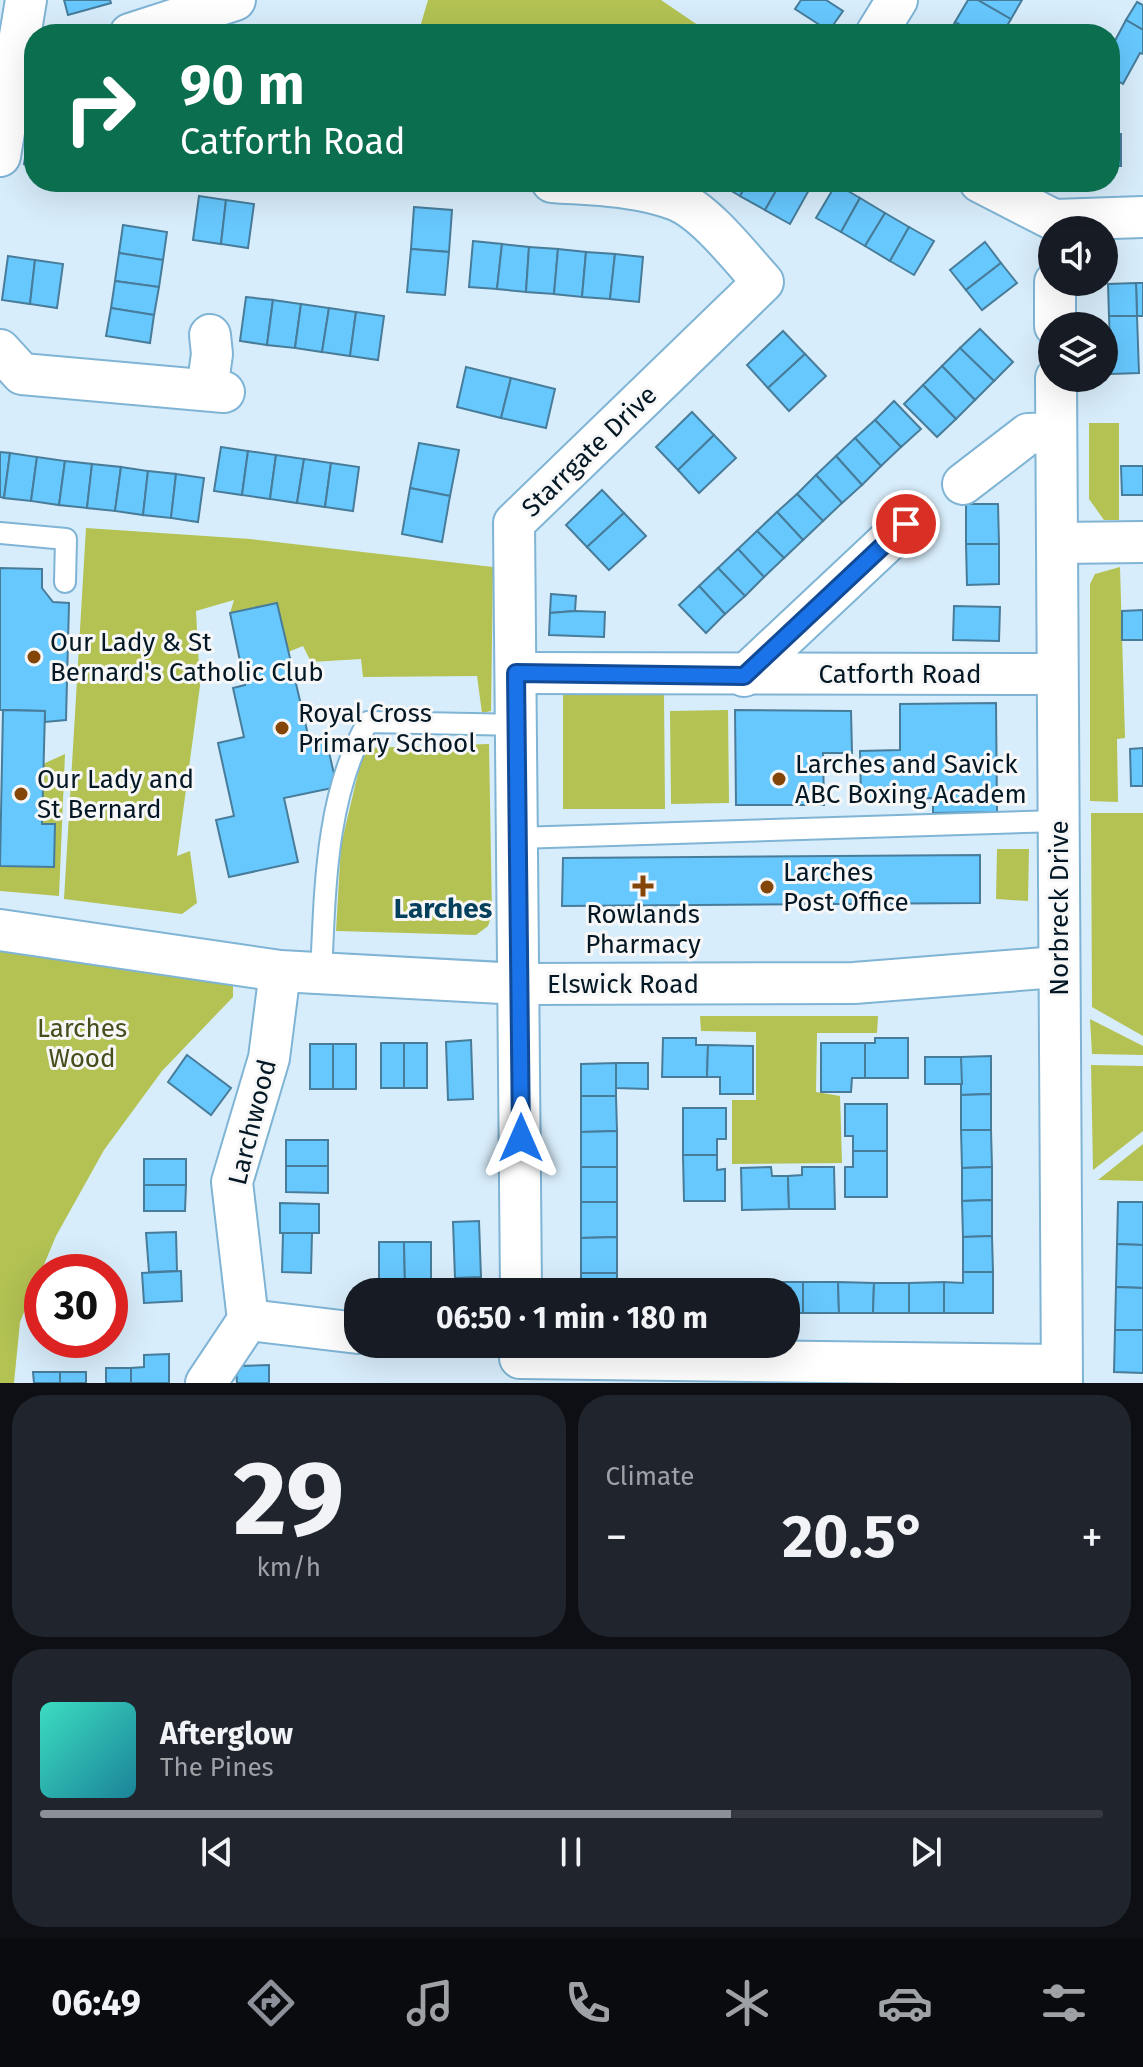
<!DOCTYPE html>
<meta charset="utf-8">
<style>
:root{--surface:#171b24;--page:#20242c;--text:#f1f3f6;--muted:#9ea1a6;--line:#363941;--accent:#8c9099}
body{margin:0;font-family:"Fira Sans",sans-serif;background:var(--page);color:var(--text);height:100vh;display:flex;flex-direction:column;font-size:30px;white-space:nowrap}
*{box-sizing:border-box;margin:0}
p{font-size:26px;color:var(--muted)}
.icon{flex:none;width:44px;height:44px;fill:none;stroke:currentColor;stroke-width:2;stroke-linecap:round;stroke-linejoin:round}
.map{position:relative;height:1383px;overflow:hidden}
.panel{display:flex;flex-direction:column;gap:12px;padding:12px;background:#0d0f14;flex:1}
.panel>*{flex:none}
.top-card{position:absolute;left:24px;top:24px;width:1096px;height:168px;border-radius:32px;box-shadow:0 8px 32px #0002;background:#0b6e4f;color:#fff;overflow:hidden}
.tools{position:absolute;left:1038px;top:216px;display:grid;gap:16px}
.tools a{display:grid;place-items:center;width:80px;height:80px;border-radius:50%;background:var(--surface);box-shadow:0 8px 32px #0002;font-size:40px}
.speed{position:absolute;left:24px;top:1254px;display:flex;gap:16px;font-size:40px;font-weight:700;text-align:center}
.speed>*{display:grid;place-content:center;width:104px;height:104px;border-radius:50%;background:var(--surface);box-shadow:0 8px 32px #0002;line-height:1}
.speed .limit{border:12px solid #d22;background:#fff;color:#111}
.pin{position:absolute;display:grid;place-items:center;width:68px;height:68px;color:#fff;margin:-34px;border:4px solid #fff;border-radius:50%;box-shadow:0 2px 8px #0007}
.me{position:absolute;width:88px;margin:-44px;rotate:0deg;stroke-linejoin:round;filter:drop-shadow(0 0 6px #0008)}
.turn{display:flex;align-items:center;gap:28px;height:168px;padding:0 24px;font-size:36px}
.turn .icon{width:104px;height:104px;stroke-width:2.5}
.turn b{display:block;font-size:56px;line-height:68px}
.big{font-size:60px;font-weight:700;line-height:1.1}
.panel .card{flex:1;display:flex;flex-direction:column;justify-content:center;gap:12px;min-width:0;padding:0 28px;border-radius:32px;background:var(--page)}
.panel .dial{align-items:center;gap:0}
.dial b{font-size:104px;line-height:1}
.song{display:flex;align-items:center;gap:24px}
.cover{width:96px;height:96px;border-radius:12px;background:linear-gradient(135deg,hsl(170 70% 55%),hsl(190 70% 35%))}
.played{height:8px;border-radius:4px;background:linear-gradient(90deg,var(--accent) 65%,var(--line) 65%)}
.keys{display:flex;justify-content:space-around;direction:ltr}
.heat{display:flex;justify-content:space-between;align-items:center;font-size:44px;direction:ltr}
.panel .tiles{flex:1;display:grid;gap:12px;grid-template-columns:1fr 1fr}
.card:last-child{grid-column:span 2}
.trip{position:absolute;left:344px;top:1278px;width:456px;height:80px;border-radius:32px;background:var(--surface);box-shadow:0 8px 32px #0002;font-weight:700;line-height:80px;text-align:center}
.dock{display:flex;height:128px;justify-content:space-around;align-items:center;background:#090b0e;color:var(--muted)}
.dock .icon{width:56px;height:56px}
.dock .current{color:var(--accent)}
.dock b{font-size:36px;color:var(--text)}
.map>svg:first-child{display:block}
</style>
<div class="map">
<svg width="1143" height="1383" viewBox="0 0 1143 1383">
<rect width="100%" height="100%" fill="#d8edfb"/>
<g fill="#b3c253">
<path d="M428,0H661L711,34H418Z"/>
<path d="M1089,423H1119V520H1104L1089,499Z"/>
<path d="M86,528L250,539L493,567L491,711L482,713L477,676L363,677L361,659L311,662L303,646L288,652L277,603L230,613L234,600L196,611L200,686L177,856L190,851L197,903L182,914L64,899Z"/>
<path d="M1120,567L1125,738L1117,739L1118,802L1090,801V584L1095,574Z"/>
<path d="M563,694H664L665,809H563Z"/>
<path d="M728,710L729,803L671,804L670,711Z"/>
<path d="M489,744L492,915L488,926L476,935L336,931L341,845L364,748Z"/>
<path d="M65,754L59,896L0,891V866L54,867L55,824H42L43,764Z"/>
<path d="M1091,813H1143V1036L1092,1007Z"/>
<path d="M997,849H1029L1028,901L996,899Z"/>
<path d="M0,949L233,983V997L162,1071L104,1150L56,1236L20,1322L14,1383H0Z"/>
<path d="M700,1016H878L877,1033H817L816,1092L840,1096L842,1163L732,1164V1100H756V1032L701,1031Z"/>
<path d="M1090,1019L1143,1046V1055L1092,1054Z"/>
<path d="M1091,1065L1143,1066V1131L1093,1170Z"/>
<path d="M1143,1144V1181L1098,1180Z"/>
</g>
<g fill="#67c8fe" stroke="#477c9a" stroke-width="2">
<path d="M64,0H110L111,3L68,15Z"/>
<path d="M801,0H826L843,11L829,31L795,9Z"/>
<path d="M968,0H978L1011,19L1002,34H976L955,22Z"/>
<path d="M978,0H1022L1011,19Z"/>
<path d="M1137,2L1143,5V30L1126,20Z"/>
<path d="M1126,20L1143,30V54L1140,53L1123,84L1110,77V50Z"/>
<path d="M955,22L976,34H948Z"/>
<path d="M32,119H34V165L24,164Z"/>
<rect x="1110" y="134" width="11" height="32"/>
<path d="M716,182H748L740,196Z"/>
<path d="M748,182H781L765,210L740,196Z"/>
<path d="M781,182H794L809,190L790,224L765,210Z"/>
<path d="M836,184L860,198L841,232L816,218Z"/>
<path d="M199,196L226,200L221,244L193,240Z"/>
<path d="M860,198L885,213L865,246L841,232Z"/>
<path d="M226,200L254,204L248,248L221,244Z"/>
<path d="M414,207L452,210L449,252L411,249Z"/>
<path d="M885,213L909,227L890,261L865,246Z"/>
<path d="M123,225L167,232L163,260L119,253Z"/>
<path d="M909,227L934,241L914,275L890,261Z"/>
<path d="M473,241L502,244L497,289L469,287Z"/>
<path d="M985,242L1001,263L966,290L950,270Z"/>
<path d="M502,244L529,247L526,292L497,289Z"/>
<path d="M529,247L558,249L554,294L526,292Z"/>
<path d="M411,249L449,252L445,295L407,292Z"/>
<path d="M558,249L586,252L582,297L554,294Z"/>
<path d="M586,252L615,254L610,299L582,297Z"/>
<path d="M119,253L163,260L159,287L115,281Z"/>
<path d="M615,254L643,257L639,302L610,299Z"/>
<path d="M8,256L35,260L30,304L2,300Z"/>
<path d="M35,260L63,264L57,308L30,304Z"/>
<path d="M1001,263L1017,283L982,310L966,290Z"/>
<path d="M115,281L159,287L154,315L111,308Z"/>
<path d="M1136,283H1143V316H1137Z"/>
<path d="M1136,283L1137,316H1109L1108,284Z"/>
<path d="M246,297L273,300L267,345L240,341Z"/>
<path d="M273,300L301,304L295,348L267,345Z"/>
<path d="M301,304L329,308L322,352L295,348Z"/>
<path d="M111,308L154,315L150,343L106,336Z"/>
<path d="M329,308L356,312L350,356L322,352Z"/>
<path d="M356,312L384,316L378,360L350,356Z"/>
<path d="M1109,316H1137L1139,373L1111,374Z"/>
<path d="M980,329L1013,362L994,381L960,348Z"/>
<path d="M783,331L805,354L768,388L747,365Z"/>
<path d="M960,348L994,381L975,400L942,366Z"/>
<path d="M805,354L826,376L789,411L768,388Z"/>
<path d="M942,366L975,400L956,419L923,385Z"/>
<path d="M466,367L511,378L501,418L457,407Z"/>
<path d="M511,378L555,389L546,428L501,418Z"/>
<path d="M923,385L956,419L937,437L904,404Z"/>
<path d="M894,401L921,429L901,447L875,420Z"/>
<path d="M692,412L714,435L678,470L656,447Z"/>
<path d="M875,420L901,447L881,466L855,438Z"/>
<path d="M714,435L736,458L699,493L678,470Z"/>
<path d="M855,438L881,466L862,485L836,456Z"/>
<path d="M419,443L459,450L450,496L410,488Z"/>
<path d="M221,447L248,451L242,495L214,491Z"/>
<path d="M248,451L276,455L270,499L242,495Z"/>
<path d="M0,452L10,453L4,498L0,497Z"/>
<path d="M10,453L37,457L31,501L4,498Z"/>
<path d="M276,455L304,459L297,503L270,499Z"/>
<path d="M836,456L862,485L842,503L816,475Z"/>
<path d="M37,457L65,461L59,505L31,501Z"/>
<path d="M304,459L331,463L325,507L297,503Z"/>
<path d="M65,461L92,464L87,508L59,505Z"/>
<path d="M331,463L359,467L353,511L325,507Z"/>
<path d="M92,464L121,467L115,511L87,508Z"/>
<path d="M1121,466H1143V495H1122Z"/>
<path d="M121,467L148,471L143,515L115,511Z"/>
<path d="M148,471L176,474L171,518L143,515Z"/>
<path d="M176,474L204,478L198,522L171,518Z"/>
<path d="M816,475L842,503L823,521L797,494Z"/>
<path d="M410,488L450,496L442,542L402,534Z"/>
<path d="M602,490L624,513L587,547L566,525Z"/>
<path d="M797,494L823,521L803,540L777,512Z"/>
<path d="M966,504H998L999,544H966Z"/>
<path d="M777,512L803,540L784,558L757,531Z"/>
<path d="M624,513L646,536L609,570L587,547Z"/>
<path d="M757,531L784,558L764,577L738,549Z"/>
<path d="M966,544H999V584L967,585Z"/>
<path d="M738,549L764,577L745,596L718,568Z"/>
<path d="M0,568L42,569V588L53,602L69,603L66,720L45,722V711L0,710Z"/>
<path d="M718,568L745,596L725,614L699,586Z"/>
<path d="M699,586L725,614L706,633L679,605Z"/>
<path d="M551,594L576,596L575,611L550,613Z"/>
<path d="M277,603L309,739L325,735L337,787L284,798L298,862L229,877L216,820L234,816L218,743L244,737L233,688L245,685L230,613Z"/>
<path d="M954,606L1000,607L999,641L953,640Z"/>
<path d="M1143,610V640H1122V611Z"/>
<path d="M575,611L605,612L604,637L549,635L550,613Z"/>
<path d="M996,703L997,812L933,813V798L861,799L860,751L900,750V704Z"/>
<path d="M3,710L45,711L42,824H55L54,867L0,866Z"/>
<path d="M735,710L851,711L852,753H823L824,805H736Z"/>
<path d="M1143,748V786H1131L1130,749Z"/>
<path d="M980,855V903L562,906L563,858Z"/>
<path d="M663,1038H696V1045H708L707,1077H662Z"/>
<path d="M875,1038H908V1078H865V1043H875Z"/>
<path d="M471,1040L473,1099L448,1100L446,1042Z"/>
<rect x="381" y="1043" width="23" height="45"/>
<rect x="404" y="1043" width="23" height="45"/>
<path d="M821,1043H865V1078H852L851,1092H821Z"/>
<rect x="310" y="1044" width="23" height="45"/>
<rect x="333" y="1044" width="23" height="45"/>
<path d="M708,1045L753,1046V1094H720V1077H707Z"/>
<path d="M187,1055L231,1088L211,1115L168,1082Z"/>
<path d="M991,1056V1094L961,1095V1057Z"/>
<path d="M925,1057H961L962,1084H925Z"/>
<path d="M616,1063V1096H581V1064Z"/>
<path d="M616,1063H648V1089L616,1088Z"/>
<path d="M991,1094V1130H961V1095Z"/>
<path d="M581,1096H616L617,1131L581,1132Z"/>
<path d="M845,1104H887V1151H853V1136H845Z"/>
<path d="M683,1108H726V1139H717V1155H683Z"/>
<path d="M961,1130H991L992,1167L962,1168Z"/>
<path d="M617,1131V1167H581V1132Z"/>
<rect x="286" y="1140" width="42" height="26"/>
<path d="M853,1151H887V1197H845V1167H853Z"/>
<path d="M683,1155H717V1170L725,1169V1201H684Z"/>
<rect x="144" y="1159" width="42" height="26"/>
<path d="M286,1166H328V1193L286,1192Z"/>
<rect x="581" y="1167" width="36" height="35"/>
<path d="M771,1167L772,1176H788L789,1209L742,1210L741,1168Z"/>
<path d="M802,1167H834L835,1209H789L788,1176L802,1175Z"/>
<path d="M992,1167V1200L962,1201V1168Z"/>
<path d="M144,1185H186L185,1211H144Z"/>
<path d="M992,1200V1236L963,1237L962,1201Z"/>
<path d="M581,1202H617V1237L581,1238Z"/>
<path d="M1118,1202H1143V1245L1117,1244Z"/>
<path d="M280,1203L319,1204V1233H280Z"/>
<path d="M479,1221L481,1277L455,1278L453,1222Z"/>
<path d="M176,1232L177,1271L149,1272L146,1233Z"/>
<path d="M283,1233H312L311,1273L282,1272Z"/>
<path d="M992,1236L993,1272H963V1237Z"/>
<path d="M617,1237V1273H581V1238Z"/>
<path d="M379,1242H404L405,1284H379Z"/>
<path d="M404,1242H431V1284H405Z"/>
<path d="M1117,1244L1143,1245V1288L1116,1287Z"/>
<path d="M181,1271L182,1301L144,1303L142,1273Z"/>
<path d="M963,1272H993V1313H944V1282L963,1283Z"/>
<path d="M581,1273H617V1283L627,1282V1292H581Z"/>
<rect x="627" y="1282" width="35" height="10"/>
<rect x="662" y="1282" width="36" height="10"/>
<rect x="698" y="1282" width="35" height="10"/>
<rect x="733" y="1282" width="35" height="10"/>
<path d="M768,1282H803V1313H786V1292H768Z"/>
<path d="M803,1282H838L839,1313H803Z"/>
<path d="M838,1282L874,1283L873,1313H839Z"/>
<path d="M944,1282V1313H909V1283Z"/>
<path d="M874,1283H909V1313H873Z"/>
<path d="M1116,1287L1143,1288V1330H1115Z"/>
<path d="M1115,1330H1143V1373L1114,1372Z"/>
<path d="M169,1354V1383H131V1368L144,1367V1355Z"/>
<path d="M269,1365V1383H237L236,1366Z"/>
<rect x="106" y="1368" width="25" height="15"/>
<path d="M33,1372H60V1383H34Z"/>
<rect x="60" y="1372" width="26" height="11"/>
</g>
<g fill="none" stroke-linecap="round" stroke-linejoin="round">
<g stroke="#7fb4d5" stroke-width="24">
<g id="service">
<path d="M0,533L66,539L65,582"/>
<path d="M517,838L1059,821"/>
<path d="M321,975C325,893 325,795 368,722L517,725"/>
</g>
</g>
<g stroke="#7fb4d5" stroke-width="44">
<g id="minor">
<path d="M130,34L235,0"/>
<path d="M876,34L897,0"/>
<path d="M0,156L26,0"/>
<path d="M980,182L1054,220L1143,217"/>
<path d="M1055,282V326"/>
<path d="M0,350L22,374L224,392"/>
<path d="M1056,378L1062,1383"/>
<path d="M207,390L212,354L210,335"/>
<path d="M963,484L1028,434L1056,433"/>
<path d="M1058,543L1143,542"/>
<path d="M516,673L1056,674"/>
<path d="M744,676L906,524"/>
<path d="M0,930L280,971L521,984L854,983L1057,967"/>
<path d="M521,1292L514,523L763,282C741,258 706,212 676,200C637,185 592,185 552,182"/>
<path d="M248,1320L232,1182L269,1058L280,971"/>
<path d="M520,1358L1061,1365"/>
<path d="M206,1383L248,1320L358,1333"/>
</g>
</g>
<use href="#service" stroke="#fff" stroke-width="20"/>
<use href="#minor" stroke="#fff" stroke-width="40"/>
</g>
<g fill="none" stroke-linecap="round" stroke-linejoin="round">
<g stroke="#114b97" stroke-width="20">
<path id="route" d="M521,1138L516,673L744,676L906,524"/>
</g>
<use href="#route" stroke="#1a73e8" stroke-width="14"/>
</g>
<g fill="#844509" stroke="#f7f7f7" stroke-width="3">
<circle cx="34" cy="657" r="8"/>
<circle cx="282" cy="728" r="8"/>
<circle cx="779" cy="779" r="8"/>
<circle cx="21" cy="794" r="8"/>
<path d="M639 874h8v8h8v8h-8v8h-8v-8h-8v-8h8z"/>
<circle cx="767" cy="887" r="8"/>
</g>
<g text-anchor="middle" stroke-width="6" stroke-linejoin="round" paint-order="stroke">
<g font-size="26" fill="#031824" stroke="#f7f7f7">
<text transform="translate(589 451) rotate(-44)" y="9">Starrgate Drive</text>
<text x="900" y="683">Catforth Road</text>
<text transform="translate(1059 908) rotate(-90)" y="9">Norbreck Drive</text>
<text x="623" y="993">Elswick Road</text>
<text transform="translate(252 1122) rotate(-76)" y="9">Larchwood</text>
</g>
<g font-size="26" fill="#031824" stroke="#f7f7f7" text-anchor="start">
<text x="50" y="651">Our Lady &amp; St<tspan x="50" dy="30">Bernard's Catholic Club</tspan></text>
<text x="298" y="722">Royal Cross<tspan x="298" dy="30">Primary School</tspan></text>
<text x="795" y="773">Larches and Savick<tspan x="795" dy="30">ABC Boxing Academ</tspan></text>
<text x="37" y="788">Our Lady and<tspan x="37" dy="30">St Bernard</tspan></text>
<text x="783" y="881">Larches<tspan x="783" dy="30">Post Office</tspan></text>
<text x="643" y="923" text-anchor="middle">Rowlands<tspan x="643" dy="30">Pharmacy</tspan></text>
</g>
<g font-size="26" fill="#474d1b" stroke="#f7f7f7">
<text x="82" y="1037">Larches<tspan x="82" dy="30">Wood</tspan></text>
</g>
<g font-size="28" font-weight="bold" fill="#05415d" stroke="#f7f7f7">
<text x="443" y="918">Larches</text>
</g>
</g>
</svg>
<div class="tools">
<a><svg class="icon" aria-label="sound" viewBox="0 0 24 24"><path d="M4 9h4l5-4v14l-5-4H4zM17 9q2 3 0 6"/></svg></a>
<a><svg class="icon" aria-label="layers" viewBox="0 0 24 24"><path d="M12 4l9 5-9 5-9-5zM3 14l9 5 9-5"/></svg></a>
</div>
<div class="speed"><div class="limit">30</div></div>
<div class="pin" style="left:906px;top:524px;background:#d93025"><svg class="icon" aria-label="arrive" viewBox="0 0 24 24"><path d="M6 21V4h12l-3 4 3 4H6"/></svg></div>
<svg class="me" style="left:521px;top:1138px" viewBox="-20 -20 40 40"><path d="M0-17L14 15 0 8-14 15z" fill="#1a73e8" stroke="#fff" stroke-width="4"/></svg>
<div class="trip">06:50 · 1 min · 180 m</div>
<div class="top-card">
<div class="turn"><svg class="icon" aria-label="right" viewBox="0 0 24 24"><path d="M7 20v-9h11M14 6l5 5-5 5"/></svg><div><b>90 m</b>Catforth Road</div></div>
</div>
</div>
<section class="panel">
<div class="tiles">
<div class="card dial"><b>29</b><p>km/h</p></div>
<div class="card"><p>Climate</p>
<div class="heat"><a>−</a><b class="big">20.5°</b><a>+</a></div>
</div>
<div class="card">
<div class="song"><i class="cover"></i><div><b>Afterglow</b><p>The Pines</p></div></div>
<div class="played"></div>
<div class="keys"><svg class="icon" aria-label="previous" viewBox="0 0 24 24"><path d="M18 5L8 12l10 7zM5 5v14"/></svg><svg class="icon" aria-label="pause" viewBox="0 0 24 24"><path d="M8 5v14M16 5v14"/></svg><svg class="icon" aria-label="next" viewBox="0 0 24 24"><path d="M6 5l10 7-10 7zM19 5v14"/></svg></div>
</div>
</div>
</section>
<nav class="dock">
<b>06:49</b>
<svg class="icon current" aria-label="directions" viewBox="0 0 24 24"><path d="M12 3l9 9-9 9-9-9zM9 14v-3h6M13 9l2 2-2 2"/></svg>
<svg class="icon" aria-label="music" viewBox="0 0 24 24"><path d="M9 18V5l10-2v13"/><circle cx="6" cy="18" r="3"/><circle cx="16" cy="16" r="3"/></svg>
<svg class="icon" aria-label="phone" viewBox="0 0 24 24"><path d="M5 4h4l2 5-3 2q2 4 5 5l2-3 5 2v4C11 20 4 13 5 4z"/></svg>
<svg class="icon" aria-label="climate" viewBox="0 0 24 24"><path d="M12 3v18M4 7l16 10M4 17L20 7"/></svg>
<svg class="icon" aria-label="car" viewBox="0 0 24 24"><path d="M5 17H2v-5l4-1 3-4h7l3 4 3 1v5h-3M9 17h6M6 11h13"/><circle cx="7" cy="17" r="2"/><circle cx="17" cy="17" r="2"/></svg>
<svg class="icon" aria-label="filters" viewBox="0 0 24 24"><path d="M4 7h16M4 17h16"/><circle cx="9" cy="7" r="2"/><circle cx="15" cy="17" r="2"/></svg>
</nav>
